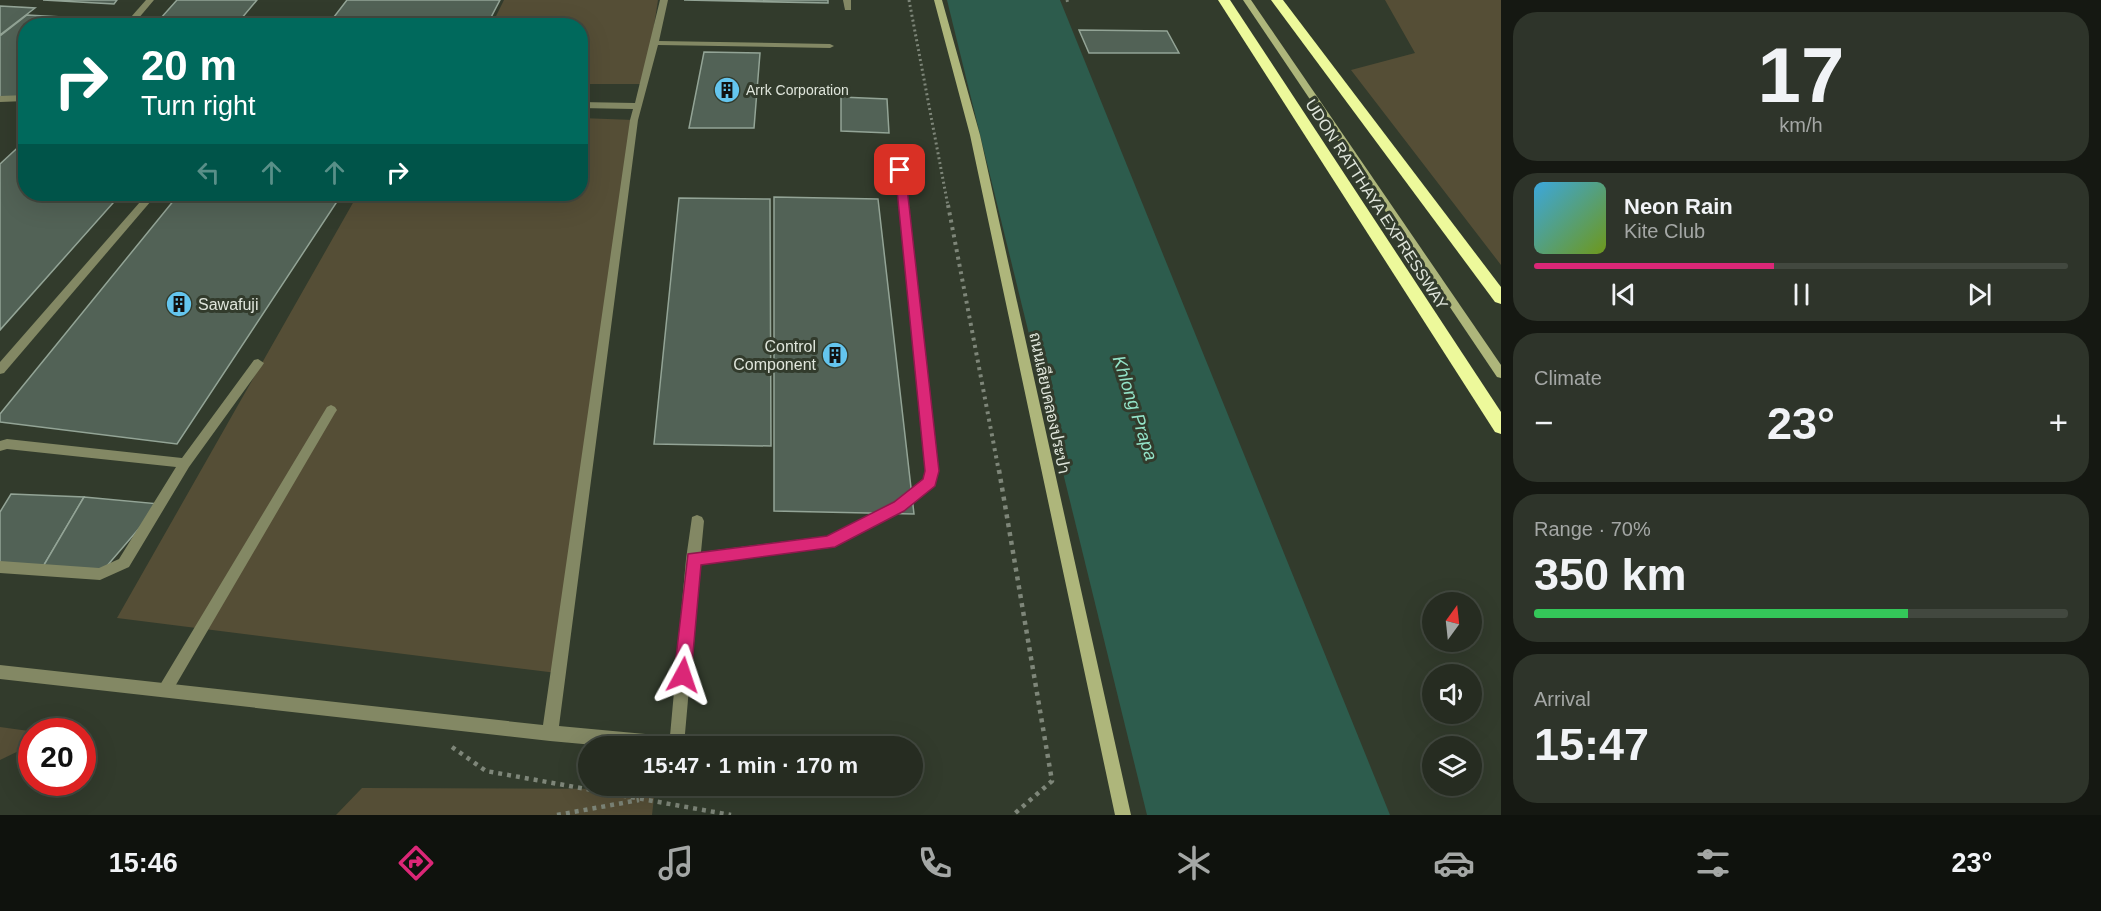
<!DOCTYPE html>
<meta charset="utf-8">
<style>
:root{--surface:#262c21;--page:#2e342a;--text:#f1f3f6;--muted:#a4a7a5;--line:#42483f;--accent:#db2777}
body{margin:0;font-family:Arial,Sarabun,sans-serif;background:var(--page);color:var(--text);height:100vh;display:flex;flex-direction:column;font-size:22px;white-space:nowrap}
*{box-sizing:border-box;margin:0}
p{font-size:20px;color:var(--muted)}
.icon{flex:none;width:33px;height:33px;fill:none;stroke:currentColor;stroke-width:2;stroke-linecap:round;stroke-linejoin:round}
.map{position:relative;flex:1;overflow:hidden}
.details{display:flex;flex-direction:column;gap:12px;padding:12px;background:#151812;width:600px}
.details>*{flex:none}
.guide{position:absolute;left:18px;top:18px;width:570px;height:183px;border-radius:24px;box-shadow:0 6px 24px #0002,0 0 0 2px var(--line);background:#00695c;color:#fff;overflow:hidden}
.needle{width:39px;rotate:15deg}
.buttons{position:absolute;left:1422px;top:592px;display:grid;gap:12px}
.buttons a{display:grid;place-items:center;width:60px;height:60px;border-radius:50%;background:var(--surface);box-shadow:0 6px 24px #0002,0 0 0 2px var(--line);font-size:30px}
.speed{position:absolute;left:18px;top:718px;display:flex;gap:12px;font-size:30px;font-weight:700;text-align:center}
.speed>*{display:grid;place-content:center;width:78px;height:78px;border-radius:50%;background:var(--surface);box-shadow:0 6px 24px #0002,0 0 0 2px var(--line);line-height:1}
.speed .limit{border:9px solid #d22;background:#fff;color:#111}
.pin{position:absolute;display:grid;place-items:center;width:51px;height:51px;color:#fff;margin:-26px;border-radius:12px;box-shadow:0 3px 9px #0006}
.me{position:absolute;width:66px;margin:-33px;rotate:5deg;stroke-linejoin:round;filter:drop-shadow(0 0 4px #0008)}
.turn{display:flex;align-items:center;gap:21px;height:126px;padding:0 24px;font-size:27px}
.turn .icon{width:78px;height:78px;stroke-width:2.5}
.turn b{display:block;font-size:42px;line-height:51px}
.lanes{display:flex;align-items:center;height:57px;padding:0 24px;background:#0003;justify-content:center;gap:30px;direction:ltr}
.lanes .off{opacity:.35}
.big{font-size:45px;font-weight:700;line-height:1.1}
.details .card{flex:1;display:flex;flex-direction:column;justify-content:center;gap:9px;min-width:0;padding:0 21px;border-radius:24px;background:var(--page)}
.details .dial{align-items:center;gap:0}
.dial b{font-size:78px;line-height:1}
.song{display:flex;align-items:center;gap:18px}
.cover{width:72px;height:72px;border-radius:9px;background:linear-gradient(135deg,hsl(200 70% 55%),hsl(80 70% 35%))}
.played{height:6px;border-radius:3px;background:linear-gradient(90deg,var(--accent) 45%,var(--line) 45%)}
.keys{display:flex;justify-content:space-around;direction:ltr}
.heat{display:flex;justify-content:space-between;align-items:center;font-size:33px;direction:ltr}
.charge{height:9px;border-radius:4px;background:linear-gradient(90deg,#34c759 70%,var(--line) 0)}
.trip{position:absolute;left:578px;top:736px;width:345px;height:60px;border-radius:30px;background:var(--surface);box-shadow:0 6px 24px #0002,0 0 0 2px var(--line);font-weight:700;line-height:60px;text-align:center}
.tabs{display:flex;height:96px;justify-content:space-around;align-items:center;background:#0f120d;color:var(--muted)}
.tabs .icon{width:42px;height:42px}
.tabs .active{color:var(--accent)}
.tabs b{font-size:27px;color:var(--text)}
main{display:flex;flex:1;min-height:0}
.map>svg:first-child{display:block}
</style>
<main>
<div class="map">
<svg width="1501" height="815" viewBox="0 0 1501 815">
<rect width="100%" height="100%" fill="#323b2c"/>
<g fill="#554e36">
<path d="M504,0H658L645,84H581L580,26H491Z"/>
<path d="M1385,0H1501V265L1351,70L1415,53Z"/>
<path d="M581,118L634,120L557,673L117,618L358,194H580Z"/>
<path d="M0,727L36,732H32L31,745L0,760Z"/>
<path d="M362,788L655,789L652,815H336Z"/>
</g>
<path fill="#2d5c4d" d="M947,0H1060L1390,815H1147Z"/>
<g fill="#526256" stroke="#93a496" stroke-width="1.5">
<path d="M43,0H117L114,4Z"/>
<path d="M177,0H257L241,19H160Z"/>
<path d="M347,0H500L487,25L327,26Z"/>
<path d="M684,0H828V3Z"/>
<path d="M0,6L35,8L0,35Z"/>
<path d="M27,15L97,19L91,26H26V92L17,100L0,98V36Z"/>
<path d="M1079,30L1167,31L1179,53H1089Z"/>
<path d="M704,52L760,53L754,128H689Z"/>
<path d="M841,97L887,99L889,133L841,131Z"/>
<path d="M26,140V194H121L0,330V164Z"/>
<path d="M179,194H342L177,444L0,422V414Z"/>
<path d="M774,197L878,199L914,514L774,511Z"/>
<path d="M679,198L770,199L771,446L654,444Z"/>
<path d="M11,494L84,497L41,570L0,567V512Z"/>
<path d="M84,497L160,504L100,574L41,570Z"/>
</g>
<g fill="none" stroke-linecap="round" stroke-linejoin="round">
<g stroke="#7e8679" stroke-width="3" stroke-dasharray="2 3" stroke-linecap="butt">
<path d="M909,0L948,206"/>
<path d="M1067,0L1068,4"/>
</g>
<path stroke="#7e8679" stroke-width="4" stroke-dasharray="3 4.5" stroke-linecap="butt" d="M948,205L999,472"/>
<g stroke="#7e8679" stroke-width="4.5" stroke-dasharray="4 5" stroke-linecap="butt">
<path d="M999,470L1052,781L1013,815"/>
<path d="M452,747L486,771L731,815"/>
<path d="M557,815L639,800"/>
</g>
<g fill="#838864" fill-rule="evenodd">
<path d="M146,0H154L132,26H123Z"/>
<path d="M351,21H354L358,23L356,26H348Z"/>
<path d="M26,95V101L0,102V96Z"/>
<path d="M900,166L905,169L938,471L935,486L904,511L829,548L700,564L684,745L683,747H669L686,559L692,517L697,515L702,517L704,521L701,552L827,536L894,503L924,479L926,471L895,169Z"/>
<path d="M147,194H157L4,373L0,374V362Z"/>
<path d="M258,359L264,363L262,366L189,467L129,567L100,580L0,573V561L99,568L119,559L176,467L7,449L0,451V441L7,439L182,458L254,360Z"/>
<path d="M331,405L335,407L337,410L335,413L170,695L165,697L160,695L157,690L160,685L327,407Z"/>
</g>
<g fill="#838864" fill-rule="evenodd">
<path d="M660,0H668L659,41L830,44L834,46L830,48L658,45L638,120L559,726L699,739L705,741L707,747H616L550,741L0,679V665L543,725L630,120L633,109L580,108V102L635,103Z"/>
<path d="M843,0H851V10H845Z"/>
</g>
<g fill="#aeb67b" fill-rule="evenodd">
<path d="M934,0H942L980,135L1131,815H1115L970,135Z"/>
<path d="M1243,0H1251L1501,365V378L1497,377Z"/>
</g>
<g fill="#edf99b" fill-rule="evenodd">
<path d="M1218,0H1230L1501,412V434L1495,432Z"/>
<path d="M1271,0H1283L1501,287V304L1495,302Z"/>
</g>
</g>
<path fill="#db2777" stroke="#8e194d" stroke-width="1.5" d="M900,166L905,170L939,471L935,486L904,511L835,547L701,565L691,675L689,681L683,683L677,681L674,675L688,554L827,536L894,502L923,479L925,471L895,170Z"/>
<defs>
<g id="building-disc" transform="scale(1.35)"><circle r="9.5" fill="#64c5ee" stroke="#323b2c"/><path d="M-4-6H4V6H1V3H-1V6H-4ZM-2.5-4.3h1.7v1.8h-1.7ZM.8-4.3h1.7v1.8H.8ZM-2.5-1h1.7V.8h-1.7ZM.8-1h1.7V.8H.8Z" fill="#111"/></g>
</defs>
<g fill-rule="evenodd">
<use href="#building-disc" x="727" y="90"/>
<use href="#building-disc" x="179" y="304"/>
<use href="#building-disc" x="835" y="355"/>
</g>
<g text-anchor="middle" stroke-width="6" stroke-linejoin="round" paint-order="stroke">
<g font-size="14" fill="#dfe5db" stroke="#323b2c" text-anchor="start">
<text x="746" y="95">Arrk Corporation</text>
</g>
<g font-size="16" fill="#dfe5db" stroke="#323b2c">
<text transform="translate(1377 204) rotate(57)" y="6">UDON RATTHAYA EXPRESSWAY</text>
<text transform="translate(1050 403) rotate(78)" y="6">ถนนเลียบคลองประปา</text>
</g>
<g font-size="16" fill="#dfe5db" stroke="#323b2c" text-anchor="start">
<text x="198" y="310">Sawafuji</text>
<text x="816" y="352" text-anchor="end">Control<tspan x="816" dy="18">Component</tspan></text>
</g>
<g font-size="18" font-style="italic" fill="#93e3c8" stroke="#323b2c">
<text transform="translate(1135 408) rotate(72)" y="6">Khlong Prapa</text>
</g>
</g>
</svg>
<div class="buttons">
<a><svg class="needle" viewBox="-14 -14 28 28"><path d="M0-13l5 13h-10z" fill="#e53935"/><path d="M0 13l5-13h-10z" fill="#a4a7a5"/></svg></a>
<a><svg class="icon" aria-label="sound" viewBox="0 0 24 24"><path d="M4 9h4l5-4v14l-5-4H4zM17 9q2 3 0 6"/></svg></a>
<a><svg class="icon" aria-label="layers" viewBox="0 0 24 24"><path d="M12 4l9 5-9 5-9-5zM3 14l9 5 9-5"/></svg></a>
</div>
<div class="speed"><div class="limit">20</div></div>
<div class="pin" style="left:900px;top:170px;background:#d93025"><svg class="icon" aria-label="arrive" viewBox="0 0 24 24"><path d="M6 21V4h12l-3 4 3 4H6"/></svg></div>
<svg class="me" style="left:683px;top:675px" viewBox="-20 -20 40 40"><path d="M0-17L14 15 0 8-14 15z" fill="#db2777" stroke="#fff" stroke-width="4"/></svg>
<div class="trip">15:47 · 1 min · 170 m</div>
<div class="guide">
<div class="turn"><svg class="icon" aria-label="right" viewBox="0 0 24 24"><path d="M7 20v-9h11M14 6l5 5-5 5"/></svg><div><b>20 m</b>Turn right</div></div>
<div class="lanes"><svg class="icon off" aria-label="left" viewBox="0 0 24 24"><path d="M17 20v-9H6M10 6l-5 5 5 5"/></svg><svg class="icon off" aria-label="ahead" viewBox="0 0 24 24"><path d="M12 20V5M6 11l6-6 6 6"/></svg><svg class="icon off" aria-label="ahead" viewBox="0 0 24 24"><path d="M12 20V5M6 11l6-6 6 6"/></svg><svg class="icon" aria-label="right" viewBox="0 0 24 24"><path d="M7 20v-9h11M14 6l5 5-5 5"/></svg></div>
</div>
</div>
<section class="details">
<div class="card dial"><b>17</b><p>km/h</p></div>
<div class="card">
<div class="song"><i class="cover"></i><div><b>Neon Rain</b><p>Kite Club</p></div></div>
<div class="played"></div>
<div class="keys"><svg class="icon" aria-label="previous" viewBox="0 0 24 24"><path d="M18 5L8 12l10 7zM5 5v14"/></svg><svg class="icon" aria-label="pause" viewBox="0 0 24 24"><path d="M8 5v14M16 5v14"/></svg><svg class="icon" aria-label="next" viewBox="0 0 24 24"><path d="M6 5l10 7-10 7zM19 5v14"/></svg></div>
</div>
<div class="card"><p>Climate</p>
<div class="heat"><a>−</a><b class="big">23°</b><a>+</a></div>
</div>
<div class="card"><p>Range · 70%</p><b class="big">350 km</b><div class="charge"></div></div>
<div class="card"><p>Arrival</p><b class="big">15:47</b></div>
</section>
</main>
<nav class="tabs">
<b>15:46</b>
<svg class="icon active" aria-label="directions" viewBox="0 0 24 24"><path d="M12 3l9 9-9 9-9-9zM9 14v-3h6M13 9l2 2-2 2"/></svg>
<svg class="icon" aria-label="music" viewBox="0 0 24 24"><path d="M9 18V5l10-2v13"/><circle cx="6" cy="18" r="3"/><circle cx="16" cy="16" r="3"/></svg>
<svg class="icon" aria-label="phone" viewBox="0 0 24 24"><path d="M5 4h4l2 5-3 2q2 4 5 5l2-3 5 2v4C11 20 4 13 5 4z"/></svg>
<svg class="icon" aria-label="climate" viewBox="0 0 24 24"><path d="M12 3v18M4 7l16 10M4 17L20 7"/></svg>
<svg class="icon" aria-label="car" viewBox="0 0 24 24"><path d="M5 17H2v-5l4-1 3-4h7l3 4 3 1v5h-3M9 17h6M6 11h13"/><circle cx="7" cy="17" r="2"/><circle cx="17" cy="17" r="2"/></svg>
<svg class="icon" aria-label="filters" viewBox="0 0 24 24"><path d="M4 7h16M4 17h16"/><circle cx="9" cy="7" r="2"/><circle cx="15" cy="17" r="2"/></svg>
<b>23°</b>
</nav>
